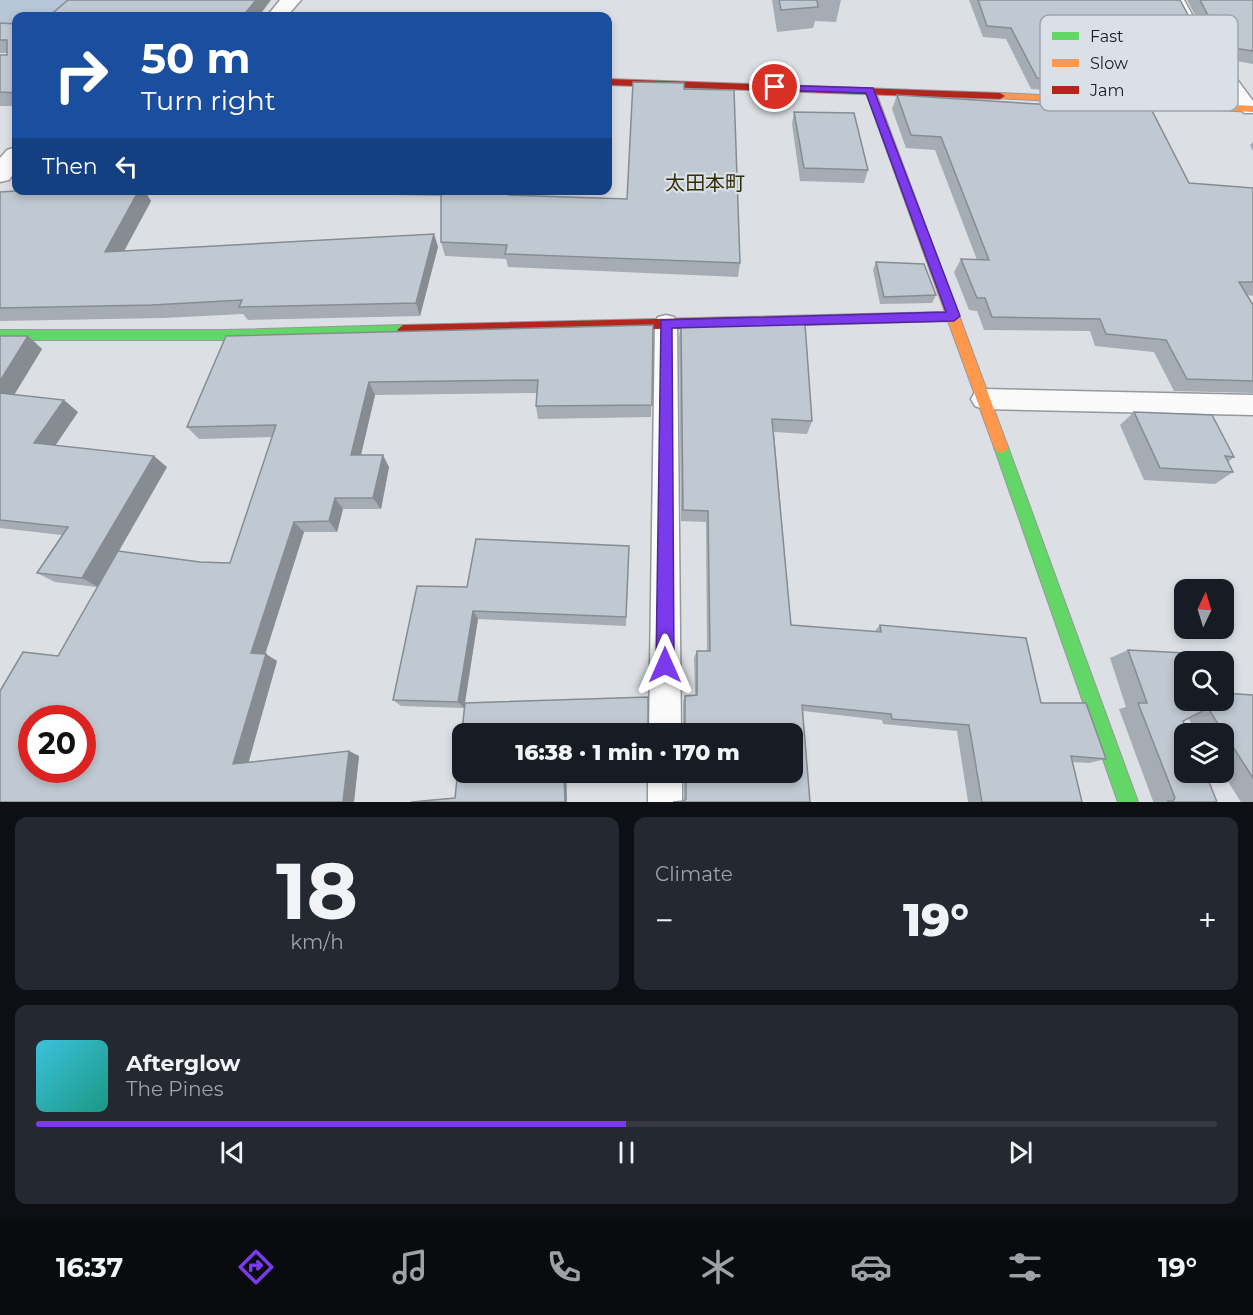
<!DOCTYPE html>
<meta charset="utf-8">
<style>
:root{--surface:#171b24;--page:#242831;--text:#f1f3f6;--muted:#9ea1a6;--line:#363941;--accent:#7c3aed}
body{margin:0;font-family:Montserrat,"Noto Sans JP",sans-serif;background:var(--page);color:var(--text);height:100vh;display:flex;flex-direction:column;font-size:22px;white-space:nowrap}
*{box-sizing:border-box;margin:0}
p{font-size:20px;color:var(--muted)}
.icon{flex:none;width:33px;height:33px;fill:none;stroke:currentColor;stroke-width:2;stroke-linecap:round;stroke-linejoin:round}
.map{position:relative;height:802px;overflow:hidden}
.drawer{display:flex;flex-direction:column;gap:15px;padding:15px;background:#0d0f14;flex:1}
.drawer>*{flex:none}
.guide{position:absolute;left:12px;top:12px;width:600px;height:183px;border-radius:12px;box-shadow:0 3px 9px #0003;background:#1a4fa0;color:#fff;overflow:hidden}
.needle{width:39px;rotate:4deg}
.fabs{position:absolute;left:1174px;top:579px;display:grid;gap:12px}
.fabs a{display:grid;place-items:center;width:60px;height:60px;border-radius:12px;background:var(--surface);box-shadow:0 3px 9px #0003;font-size:30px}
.speed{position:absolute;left:18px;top:705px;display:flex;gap:12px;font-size:30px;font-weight:700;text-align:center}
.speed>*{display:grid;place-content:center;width:78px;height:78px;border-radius:50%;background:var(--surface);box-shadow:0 3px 9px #0003;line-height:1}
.speed .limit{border:9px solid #d22;background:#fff;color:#111}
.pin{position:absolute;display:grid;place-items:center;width:51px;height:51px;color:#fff;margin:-26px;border:3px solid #fff;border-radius:50%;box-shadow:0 2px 6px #0007}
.me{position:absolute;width:66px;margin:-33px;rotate:0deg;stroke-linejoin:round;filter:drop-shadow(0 0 4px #0008)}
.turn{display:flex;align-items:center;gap:21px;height:126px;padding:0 30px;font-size:27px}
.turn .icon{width:78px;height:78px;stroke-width:2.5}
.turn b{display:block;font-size:42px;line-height:51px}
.then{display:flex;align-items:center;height:57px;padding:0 30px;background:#0003;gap:12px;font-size:22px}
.big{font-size:45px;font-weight:800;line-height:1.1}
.drawer .tile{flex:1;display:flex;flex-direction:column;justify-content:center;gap:9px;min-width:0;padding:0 21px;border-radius:12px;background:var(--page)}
.drawer .dial{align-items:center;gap:0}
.dial b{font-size:78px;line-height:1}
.song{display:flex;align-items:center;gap:18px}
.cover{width:72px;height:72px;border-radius:9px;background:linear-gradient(135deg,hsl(190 70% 55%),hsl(170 70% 35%))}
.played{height:6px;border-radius:3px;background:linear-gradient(90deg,var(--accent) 50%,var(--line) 50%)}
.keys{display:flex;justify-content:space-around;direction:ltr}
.heat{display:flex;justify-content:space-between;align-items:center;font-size:33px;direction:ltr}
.drawer .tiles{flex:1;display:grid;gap:15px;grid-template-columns:1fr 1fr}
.tile:last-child{grid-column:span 2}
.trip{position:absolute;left:452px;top:723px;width:351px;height:60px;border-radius:12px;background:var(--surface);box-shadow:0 3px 9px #0003;font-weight:800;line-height:60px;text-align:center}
.tabs{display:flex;height:96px;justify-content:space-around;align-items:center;background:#090b0e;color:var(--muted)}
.tabs .icon{width:42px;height:42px}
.tabs .current{color:var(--accent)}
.tabs b{font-size:27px;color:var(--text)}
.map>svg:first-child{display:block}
</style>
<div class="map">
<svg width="1253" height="802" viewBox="0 0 1253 802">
<rect width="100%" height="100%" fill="#dce0e4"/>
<path fill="#b7c6d8" d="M0,0H84L65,16H16V43L0,42Z"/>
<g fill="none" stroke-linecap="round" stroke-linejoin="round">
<g stroke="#96989c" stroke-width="3">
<g id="lane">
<path d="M1170,0H1184L1201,31L1253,101V113H1244L1187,32Z"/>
<path d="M666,315L674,317L677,323L681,734H649L655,323L658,317Z"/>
<path d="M983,389L1253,395V415L983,409L975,406L971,399L975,392Z"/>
<rect x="648" y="772" width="34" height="30"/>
</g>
</g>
<g stroke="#96989c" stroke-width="3">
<g id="street">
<path d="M280,0H301L287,16H267Z"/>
<path d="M16,147V170L9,180L0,182V158L7,150Z"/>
</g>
</g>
<g stroke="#96989c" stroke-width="2">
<g id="fast">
<path d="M403,325L409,330L403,335L225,340H0V330H225Z"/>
<path d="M1001,441L1006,443L1008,447L1138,802H1118L994,447L996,443Z"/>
</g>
</g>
<g stroke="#96989c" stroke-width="2">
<g id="slow">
<path d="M867,88L875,90L1008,447L1006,451L1001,453L996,451L994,447L948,321L739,327L733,322L739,317L945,312L865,90Z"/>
<path d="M1000,93L1253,106V112L997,98L995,96Z"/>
</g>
</g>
<g stroke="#96989c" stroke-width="2">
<g id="jam">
<path d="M608,79L1000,93L1005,96L1000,99L608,85Z"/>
<path d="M739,317L745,322L739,327L403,335L397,330L403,325Z"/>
</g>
</g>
<use href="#lane" fill="#fafafb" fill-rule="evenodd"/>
<use href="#street" fill="#fafafb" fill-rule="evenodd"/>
<use href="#fast" fill="#63d668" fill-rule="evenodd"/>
<use href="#slow" fill="#ff974d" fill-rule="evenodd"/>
<use href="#jam" fill="#b3261e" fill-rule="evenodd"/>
</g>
<g fill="#a5acb4">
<path d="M772,0H841L836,22L815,21L813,28L777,32Z"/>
<path d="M969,0H1180L1192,22L1228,72L1220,83L1134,80L1135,82L1128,94L1031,89L1006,39L983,37Z"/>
<path d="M1187,0H1253V64L1225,59L1203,30Z"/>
<path d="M0,23L16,24V106H0V55H7V53H0Z"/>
<path d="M684,89L740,263L738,277L508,267L506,259L445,256L441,242V196L348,194L346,190H516L515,195L627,199Z"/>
<path d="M1048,94L1189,183L1253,188V296L1247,295L1253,305V393L1174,391L1154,352L1095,346L1090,331L984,330L977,311L969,310L954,272L961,259L977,260L935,150L906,148L892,109L897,95L1043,104Z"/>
<path d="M794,112L868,170L864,183L800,181L792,124Z"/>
<path d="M1253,142V151L1250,145Z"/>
<path d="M32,190H144L151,201L124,251L434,234L438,247L420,316L248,320L243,314L163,318L0,321V192Z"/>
<path d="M876,262L936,295L932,303L880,304L873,270Z"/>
<path d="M763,322L805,324L812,421L807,434L774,432L791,625L874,632L880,625L1026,638L1041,703H1086L1106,759L1089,763L1072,762L1082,802H968L957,731L883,724L882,720L803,711L810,802H672L684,801V772H792V734H462V772H589L566,773L567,802H411L455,798L464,708L401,706L393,700L417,586L467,587L476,539L629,546L626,626L478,619L465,703L648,697V730H683V702L685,696L695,695L694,658L697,651H707L706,522L681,521L679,337L681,324Z"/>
<path d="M653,325L651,417L538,419L536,406L537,393L375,395L361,455L389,467L381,509H343L337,532H304L265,654L277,661L248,762L349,751L359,756L354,802H0L58,656L97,587L55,582L37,573L62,535L0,528V336H28L42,349L14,395L78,412L55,445L167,467L119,551L200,562L230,563L272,437L199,439L187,427L226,336Z"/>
<path d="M1134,412L1234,457L1228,462L1233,472L1215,484L1144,480L1120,425Z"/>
<path d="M1128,650L1185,700L1253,695V802H1241L1222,772H1224V734H1198L1188,718L1183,721L1217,802H1153V801L1119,709L1126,707L1110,658Z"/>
</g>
<g fill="#868c92">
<path d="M256,0H271L259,16H243Z"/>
<path d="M139,190H144L151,201L116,266L105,252Z"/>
<path d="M510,190H516L511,209L509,195Z"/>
<path d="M434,234L438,247L420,316L416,303Z"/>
<path d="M28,336L42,349L8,405L0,398V381Z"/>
<path d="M369,382L375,395L358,467L351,455Z"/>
<path d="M64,400L78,412L49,455L34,443Z"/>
<path d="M383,455L389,467L381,509L373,498Z"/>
<path d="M154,456L167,467L98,587L82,578Z"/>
<path d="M335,498L343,509L337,532L329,521Z"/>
<path d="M294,522L304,532L263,661L251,653Z"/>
<path d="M473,611L478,619L464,708L458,702Z"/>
<path d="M266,654L277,661L247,768L233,764Z"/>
<path d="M349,751L359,756L354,802H343Z"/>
<path d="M564,772L566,773L567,802H565Z"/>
</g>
<g fill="#c0c8d1" stroke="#868c92" stroke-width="1.5" fill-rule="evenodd">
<path d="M68,0H256L243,16H49Z"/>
<path d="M779,0H817L818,7L781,10Z"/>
<path d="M978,0H1180L1192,22L1228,72L1128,69L1135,82L1037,78L1011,28L987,26Z"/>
<path d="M1200,0H1253V51L1233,48L1210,19Z"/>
<path d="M0,23L16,24V93L0,92V55H7V40H0Z"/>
<path d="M633,82L684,83V89L734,90L740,263L505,254L507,245L441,242V190H510L509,195L627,199Z"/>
<path d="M1048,94L1146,99L1189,183L1253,188V282H1239L1253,305V381L1187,379L1166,340L1106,334L1100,319L992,317L985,298H977L961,259L989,260L941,137L911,135L897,95L1053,105Z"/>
<path d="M794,112L854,113L868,170L804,168Z"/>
<path d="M32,190H139L105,252L434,234L416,303L239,307L242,300L152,305L0,308V192Z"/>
<path d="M876,262L924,264L936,295L884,297Z"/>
<path d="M763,322L805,324L812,421L772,419L791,625L881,632L880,625L1026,638L1041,703H1086L1106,759L1071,756L1082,802H982L969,725L892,719L891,714L802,705L810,802H673L684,801L686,799V772H792V734H462V772H564L565,802H411L455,798L465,703L648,697V730H685V696L697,695V651H710L708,511L683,510L681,324Z"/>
<path d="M653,325L652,405L536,406L538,380L369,382L351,455H383L373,498H335L329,521L294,522L251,653L266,654L233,764L349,751L343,802H0V691L23,652L58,656L118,551L200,562L230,563L276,425L187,427L226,336ZM32,718H82V770H32Z"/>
<path d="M0,336H28L0,381Z"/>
<path d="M0,393L64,400L34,443L154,456L82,578L37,573L68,527L0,520Z"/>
<path d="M1134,412L1212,415L1234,457L1225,456L1233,472L1160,468Z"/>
<path d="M476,539L629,546L626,617L473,611L458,702L393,700L417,586L467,587Z"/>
<path d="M1128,650L1205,654L1209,662H1185V700H1224V693L1253,695V778L1208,708L1183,721L1189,734H1185V772H1205L1217,802H1169L1168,801H1173L1175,798L1138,703H1147Z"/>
</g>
<path fill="#7c3aed" stroke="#51269a" stroke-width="1.5" d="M771,85L873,88L960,316L954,321L672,328L674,665L671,671L665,674L659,671L656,665L661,320L946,312L866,93L775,90L770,87Z"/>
<g text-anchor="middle" stroke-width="4.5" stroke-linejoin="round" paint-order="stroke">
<g font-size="20" fill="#332e03" stroke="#d9e0e8">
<text x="705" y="190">太田本町</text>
</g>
</g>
<rect x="1040" y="15" width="198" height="96" rx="9" fill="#d9e0e8" stroke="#9fa5ac" stroke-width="1.5"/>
<rect x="1052" y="32" width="27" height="8" fill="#63d668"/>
<rect x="1052" y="59" width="27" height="8" fill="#ff974d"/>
<rect x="1052" y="86" width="27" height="8" fill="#b3261e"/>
<g font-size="16" fill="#191c1f">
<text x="1090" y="42">Fast</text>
<text x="1090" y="69">Slow</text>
<text x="1090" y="96">Jam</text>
</g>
</svg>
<div class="fabs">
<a><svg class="needle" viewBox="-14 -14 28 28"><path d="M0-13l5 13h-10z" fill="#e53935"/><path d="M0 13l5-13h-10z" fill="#9ea1a6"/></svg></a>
<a><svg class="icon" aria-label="search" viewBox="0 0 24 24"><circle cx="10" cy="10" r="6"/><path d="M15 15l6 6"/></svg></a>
<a><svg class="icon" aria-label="layers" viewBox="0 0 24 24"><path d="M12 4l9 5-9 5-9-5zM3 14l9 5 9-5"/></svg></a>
</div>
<div class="speed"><div class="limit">20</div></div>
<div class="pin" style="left:775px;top:87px;background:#d93025"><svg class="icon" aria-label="arrive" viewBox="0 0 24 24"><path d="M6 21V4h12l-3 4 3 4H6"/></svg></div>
<svg class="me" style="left:665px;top:665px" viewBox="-20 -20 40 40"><path d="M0-17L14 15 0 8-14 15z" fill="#7c3aed" stroke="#fff" stroke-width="4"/></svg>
<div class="trip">16:38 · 1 min · 170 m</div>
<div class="guide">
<div class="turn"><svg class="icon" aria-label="right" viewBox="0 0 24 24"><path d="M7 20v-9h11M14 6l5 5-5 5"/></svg><div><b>50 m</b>Turn right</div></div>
<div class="then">Then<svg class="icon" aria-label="left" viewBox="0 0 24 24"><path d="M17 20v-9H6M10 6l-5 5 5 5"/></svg></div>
</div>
</div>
<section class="drawer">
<div class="tiles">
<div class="tile dial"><b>18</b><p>km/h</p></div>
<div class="tile"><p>Climate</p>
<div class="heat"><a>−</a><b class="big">19°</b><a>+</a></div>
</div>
<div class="tile">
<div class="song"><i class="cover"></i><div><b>Afterglow</b><p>The Pines</p></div></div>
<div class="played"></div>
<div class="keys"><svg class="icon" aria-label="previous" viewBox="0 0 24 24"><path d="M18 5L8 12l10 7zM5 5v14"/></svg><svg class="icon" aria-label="pause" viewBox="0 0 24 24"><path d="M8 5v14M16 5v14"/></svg><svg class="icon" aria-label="next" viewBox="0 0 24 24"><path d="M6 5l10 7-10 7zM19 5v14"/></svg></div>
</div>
</div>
</section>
<nav class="tabs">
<b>16:37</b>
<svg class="icon current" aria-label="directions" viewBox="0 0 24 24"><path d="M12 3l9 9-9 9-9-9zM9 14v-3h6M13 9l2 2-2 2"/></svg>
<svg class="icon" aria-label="music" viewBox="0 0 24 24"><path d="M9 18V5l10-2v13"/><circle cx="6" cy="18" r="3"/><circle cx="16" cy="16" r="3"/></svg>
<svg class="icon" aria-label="phone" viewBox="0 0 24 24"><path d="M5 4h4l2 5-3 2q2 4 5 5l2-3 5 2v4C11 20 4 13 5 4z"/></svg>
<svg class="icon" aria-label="climate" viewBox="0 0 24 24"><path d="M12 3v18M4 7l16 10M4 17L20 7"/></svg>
<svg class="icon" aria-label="car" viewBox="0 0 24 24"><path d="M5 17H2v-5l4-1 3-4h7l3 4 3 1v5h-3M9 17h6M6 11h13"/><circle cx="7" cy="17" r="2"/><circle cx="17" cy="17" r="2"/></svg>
<svg class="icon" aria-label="filters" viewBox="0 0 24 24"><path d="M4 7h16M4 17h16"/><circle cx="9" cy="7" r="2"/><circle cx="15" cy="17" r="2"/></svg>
<b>19°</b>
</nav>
